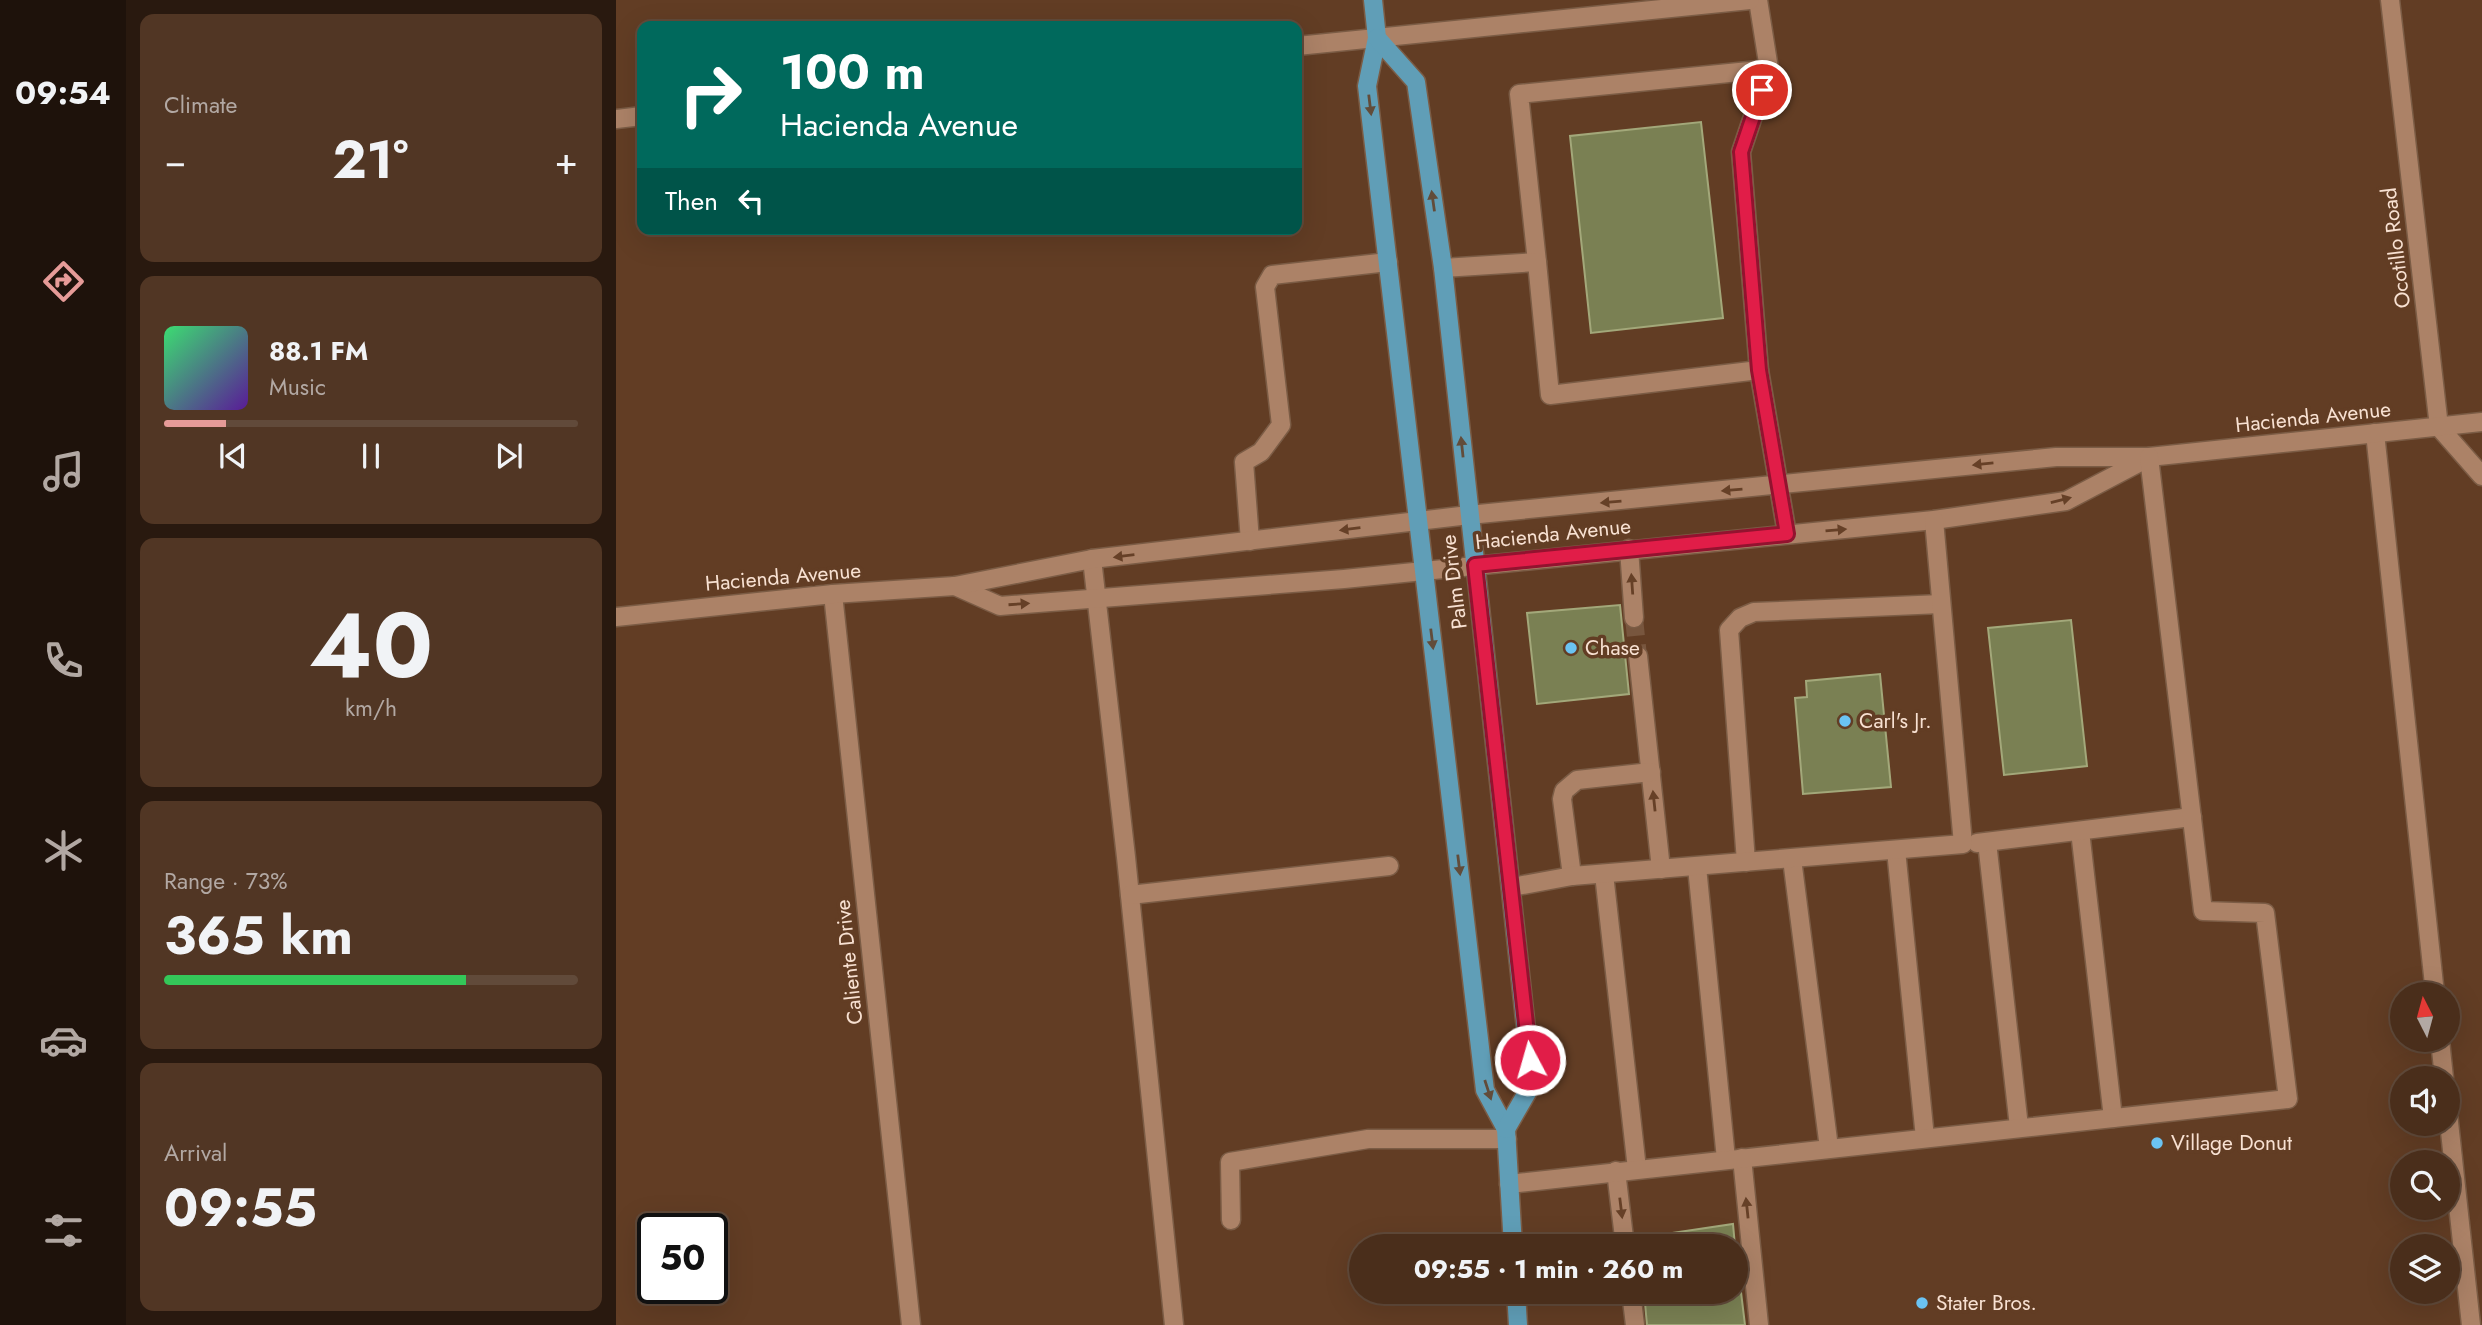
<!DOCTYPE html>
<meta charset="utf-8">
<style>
:root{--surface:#4a2e1b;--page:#513624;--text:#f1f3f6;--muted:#b2a8a3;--line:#614a3a;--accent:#e69b98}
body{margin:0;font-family:Jost,sans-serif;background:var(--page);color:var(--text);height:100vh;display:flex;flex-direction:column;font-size:26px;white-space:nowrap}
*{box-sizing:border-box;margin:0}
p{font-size:23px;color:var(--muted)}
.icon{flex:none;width:38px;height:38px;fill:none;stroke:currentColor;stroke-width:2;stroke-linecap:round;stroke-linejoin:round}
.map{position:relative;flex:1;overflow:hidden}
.side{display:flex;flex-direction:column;gap:14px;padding:14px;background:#29190f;width:490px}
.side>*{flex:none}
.guide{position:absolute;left:21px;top:21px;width:665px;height:214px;border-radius:14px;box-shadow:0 7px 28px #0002,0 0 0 2px var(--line);background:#00695c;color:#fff;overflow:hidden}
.needle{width:46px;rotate:354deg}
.tools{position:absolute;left:1774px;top:982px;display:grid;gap:14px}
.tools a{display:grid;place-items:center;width:70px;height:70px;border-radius:50%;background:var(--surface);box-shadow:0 7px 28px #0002,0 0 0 2px var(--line);font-size:35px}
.speed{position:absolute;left:21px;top:1213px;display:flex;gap:14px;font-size:35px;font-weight:700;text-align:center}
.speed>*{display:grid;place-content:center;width:91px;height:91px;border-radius:50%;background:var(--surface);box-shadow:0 7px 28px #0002,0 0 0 2px var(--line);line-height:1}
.speed .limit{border:4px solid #111;border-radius:10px;background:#fff;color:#111}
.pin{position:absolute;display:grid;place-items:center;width:60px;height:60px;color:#fff;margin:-30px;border:4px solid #fff;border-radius:50%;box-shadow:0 2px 7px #0007}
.me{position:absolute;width:77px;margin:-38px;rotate:354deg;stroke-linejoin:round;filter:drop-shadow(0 0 5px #0008)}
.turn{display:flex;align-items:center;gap:24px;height:147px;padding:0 28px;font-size:32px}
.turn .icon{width:91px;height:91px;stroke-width:2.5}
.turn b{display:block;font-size:49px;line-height:60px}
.then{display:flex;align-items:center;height:66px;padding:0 28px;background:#0003;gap:14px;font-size:26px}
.big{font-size:52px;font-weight:700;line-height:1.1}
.side .widget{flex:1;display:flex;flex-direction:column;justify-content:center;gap:10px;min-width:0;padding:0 24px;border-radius:14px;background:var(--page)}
.side .dial{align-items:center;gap:0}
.dial b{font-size:91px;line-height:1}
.song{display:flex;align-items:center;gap:21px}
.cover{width:84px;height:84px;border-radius:10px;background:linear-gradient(135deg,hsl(140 70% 55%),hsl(270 70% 35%))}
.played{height:7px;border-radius:4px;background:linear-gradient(90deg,var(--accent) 15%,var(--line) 15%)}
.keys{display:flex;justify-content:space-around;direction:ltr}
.heat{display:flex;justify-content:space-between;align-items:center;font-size:38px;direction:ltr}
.charge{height:10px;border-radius:5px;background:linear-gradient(90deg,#34c759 73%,var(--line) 0)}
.trip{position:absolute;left:733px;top:1234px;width:399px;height:70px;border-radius:35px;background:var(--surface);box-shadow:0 7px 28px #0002,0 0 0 2px var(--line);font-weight:700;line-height:70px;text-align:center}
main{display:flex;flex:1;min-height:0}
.dock{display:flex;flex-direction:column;width:126px;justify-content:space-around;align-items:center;background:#1e120b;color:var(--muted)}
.dock .icon{width:49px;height:49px}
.dock .selected{color:var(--accent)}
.dock b{font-size:32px;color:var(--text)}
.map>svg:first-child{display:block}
</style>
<main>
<nav class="dock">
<b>09:54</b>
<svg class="icon selected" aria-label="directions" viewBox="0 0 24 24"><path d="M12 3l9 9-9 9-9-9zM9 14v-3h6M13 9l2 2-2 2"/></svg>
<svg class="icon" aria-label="music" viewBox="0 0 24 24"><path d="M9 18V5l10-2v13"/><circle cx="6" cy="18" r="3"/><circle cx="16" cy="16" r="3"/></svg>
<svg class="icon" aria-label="phone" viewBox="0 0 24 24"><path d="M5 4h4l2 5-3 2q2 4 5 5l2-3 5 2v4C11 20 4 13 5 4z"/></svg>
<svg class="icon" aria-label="climate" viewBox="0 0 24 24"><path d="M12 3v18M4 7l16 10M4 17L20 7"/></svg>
<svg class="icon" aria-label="car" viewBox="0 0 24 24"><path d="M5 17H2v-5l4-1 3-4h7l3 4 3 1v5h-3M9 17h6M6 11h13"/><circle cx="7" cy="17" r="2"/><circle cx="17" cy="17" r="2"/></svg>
<svg class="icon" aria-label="filters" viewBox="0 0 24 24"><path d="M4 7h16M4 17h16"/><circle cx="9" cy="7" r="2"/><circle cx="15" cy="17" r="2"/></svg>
</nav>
<section class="side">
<div class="widget"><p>Climate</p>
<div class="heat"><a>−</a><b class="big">21°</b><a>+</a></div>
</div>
<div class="widget">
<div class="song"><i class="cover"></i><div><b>88.1 FM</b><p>Music</p></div></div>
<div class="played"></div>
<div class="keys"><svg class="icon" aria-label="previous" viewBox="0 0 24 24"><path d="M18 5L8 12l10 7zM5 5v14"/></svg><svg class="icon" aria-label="pause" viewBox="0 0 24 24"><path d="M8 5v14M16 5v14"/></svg><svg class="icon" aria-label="next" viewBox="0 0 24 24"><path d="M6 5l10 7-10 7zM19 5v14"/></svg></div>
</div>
<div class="widget dial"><b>40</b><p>km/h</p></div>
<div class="widget"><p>Range · 73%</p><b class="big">365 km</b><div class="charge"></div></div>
<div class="widget"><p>Arrival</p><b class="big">09:55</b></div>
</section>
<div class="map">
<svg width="1866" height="1325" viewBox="0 0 1866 1325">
<rect width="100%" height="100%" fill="#623d24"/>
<g fill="#7a8053" stroke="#a3a87a" stroke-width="2">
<path d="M1085,122L1107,318L975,333L954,136Z"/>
<path d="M1004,605L1013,694L921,704L911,613Z"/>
<path d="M1455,620L1471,766L1388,775L1372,628Z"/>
<path d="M1264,674L1275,787L1187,794L1179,698L1191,697L1190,681Z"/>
<path d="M1117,1224L1119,1246H1022V1238Z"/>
<path d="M1120,1251L1129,1325H1031L1028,1292H1120Z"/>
</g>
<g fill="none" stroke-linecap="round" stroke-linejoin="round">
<path stroke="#78563e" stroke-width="18" stroke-dasharray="18 9" stroke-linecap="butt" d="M1018,618L1022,656"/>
<g stroke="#7b5c45" stroke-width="21">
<g id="minor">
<path d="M1142,0L1153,69L1125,152L1143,370L1171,534"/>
<path d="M1774,0L1823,427L1866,476"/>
<path d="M681,46L1134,0"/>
<path d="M0,119L26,116"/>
<path d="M921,262L903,94L1153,69"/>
<path d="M827,268L921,262L934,395L1143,370"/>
<path d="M1759,433L1819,994"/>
<path d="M634,541L628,462L645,452L665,425L649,287L656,275L772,262"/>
<path d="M1013,549L1018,618"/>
<path d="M476,559L510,857L558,1325"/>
<path d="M339,586L384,606L728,579L1318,520L1450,501L1530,459"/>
<path d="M217,594L295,1325"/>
<path d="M0,617L217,594L339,586L476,559L853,515L1440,457H1533L1866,422"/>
<path d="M1022,656L1045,869"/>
<path d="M1464,831L1497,1118"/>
<path d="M1371,842L1403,1127"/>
<path d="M1361,843L1576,817"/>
<path d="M1280,850L1309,1138"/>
<path d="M1176,859L1213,1148"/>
<path d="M1130,862L1113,630L1124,618L1138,612L1325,604"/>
<path d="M1081,867L1110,1159"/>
<path d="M988,874L1021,1169"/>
<path d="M956,876L946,799L948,791L961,780L1035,772"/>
<path d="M896,887L956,876L1347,844L1318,520"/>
<path d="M514,895L773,866"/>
<path d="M1824,1040L1828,1078"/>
<path d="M1832,1113L1855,1325"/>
<path d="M1126,1158L1143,1325"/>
<path d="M1000,1171L1009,1246"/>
<path d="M893,1184L1672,1099L1649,913L1587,911L1533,457"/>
<path d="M615,1220L614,1162L752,1139H891"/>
<path d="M1015,1292L1019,1325"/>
</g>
</g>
<g stroke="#7b5c45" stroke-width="21">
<g id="major">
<path d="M757,0L761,38L751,86L869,1090L890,1129L897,1246"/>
<path d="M761,38L800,82L827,268L916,1084L890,1129"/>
<path d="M900,1292L902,1325"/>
</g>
</g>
<use href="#minor" stroke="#ac8267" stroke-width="18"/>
<use href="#major" stroke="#609eb7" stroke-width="18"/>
</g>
<defs><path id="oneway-solid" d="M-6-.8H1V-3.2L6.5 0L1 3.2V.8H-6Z" transform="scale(1.75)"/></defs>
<g fill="#624c3a">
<use href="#oneway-solid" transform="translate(754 105) rotate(83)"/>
<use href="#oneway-solid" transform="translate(817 201) rotate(-98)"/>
<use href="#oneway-solid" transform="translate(846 447) rotate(-96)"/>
<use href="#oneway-solid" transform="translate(816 639) rotate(83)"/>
<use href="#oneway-solid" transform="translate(843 865) rotate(83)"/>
<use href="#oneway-solid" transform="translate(872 1090) rotate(72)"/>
</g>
<g fill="#664027">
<use href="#oneway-solid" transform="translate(1367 464) rotate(174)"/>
<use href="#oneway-solid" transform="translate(1116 490) rotate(175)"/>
<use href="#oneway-solid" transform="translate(1445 500) rotate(-14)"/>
<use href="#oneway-solid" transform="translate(995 502) rotate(175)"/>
<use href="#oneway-solid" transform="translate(734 529) rotate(173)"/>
<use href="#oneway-solid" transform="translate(1220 530) rotate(-5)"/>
<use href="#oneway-solid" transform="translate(508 556) rotate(173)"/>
<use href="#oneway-solid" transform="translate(1016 584) rotate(-94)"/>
<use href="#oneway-solid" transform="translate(403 604) rotate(-4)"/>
<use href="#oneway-solid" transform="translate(1038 801) rotate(-96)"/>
<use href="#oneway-solid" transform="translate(1005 1208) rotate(83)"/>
<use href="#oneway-solid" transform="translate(1131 1208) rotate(-96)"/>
</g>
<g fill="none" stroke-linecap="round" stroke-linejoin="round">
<g stroke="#92132f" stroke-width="18">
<path id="route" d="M914,1060L859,565L1171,534L1143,370L1125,152L1146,90"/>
</g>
<use href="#route" stroke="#e11d48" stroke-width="12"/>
</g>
<g fill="#6bc3f2" stroke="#623d24" stroke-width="2.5">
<circle cx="955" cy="648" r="7"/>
<circle cx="1229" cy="721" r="7"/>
<circle cx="1541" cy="1143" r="7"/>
<circle cx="1306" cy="1303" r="7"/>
</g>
<g text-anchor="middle" stroke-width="7" stroke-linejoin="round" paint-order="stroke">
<g font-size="21" fill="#f8e1d2" stroke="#623d24">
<text transform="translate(1780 248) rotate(-97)" y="7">Ocotillo Road</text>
<text transform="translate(1697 417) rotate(-6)" y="7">Hacienda Avenue</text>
<text transform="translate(937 534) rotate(-6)" y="7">Hacienda Avenue</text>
<text transform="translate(167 577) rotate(-5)" y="7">Hacienda Avenue</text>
<text transform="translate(838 582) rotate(-97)" y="7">Palm Drive</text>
<text transform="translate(233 962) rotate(-96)" y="7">Caliente Drive</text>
</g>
<g font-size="21" fill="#f8e1d2" stroke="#623d24" text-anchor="start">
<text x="969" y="655">Chase</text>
<text x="1243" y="728">Carl's Jr.</text>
<text x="1555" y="1150">Village Donut</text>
<text x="1320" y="1310">Stater Bros.</text>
</g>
</g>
</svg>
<div class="tools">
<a><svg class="needle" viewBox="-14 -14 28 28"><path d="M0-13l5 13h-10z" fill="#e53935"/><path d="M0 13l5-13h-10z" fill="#b2a8a3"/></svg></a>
<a><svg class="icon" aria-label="sound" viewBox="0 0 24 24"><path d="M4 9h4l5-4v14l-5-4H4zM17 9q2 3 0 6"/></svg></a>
<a><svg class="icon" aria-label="search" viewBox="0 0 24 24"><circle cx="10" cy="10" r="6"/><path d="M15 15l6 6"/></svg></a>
<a><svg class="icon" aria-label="layers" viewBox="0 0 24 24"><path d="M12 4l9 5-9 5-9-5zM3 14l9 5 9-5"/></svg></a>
</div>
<div class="speed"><div class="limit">50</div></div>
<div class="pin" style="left:1146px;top:90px;background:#d93025"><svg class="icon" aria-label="arrive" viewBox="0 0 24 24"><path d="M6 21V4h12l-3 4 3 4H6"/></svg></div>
<svg class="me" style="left:914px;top:1060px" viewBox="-20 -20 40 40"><circle r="17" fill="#e11d48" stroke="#fff" stroke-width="3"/><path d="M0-11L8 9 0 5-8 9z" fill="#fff"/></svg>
<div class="trip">09:55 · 1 min · 260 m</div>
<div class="guide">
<div class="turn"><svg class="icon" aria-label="right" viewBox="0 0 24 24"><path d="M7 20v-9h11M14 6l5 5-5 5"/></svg><div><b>100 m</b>Hacienda Avenue</div></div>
<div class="then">Then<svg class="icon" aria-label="left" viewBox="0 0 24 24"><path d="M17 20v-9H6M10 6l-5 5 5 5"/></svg></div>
</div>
</div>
</main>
